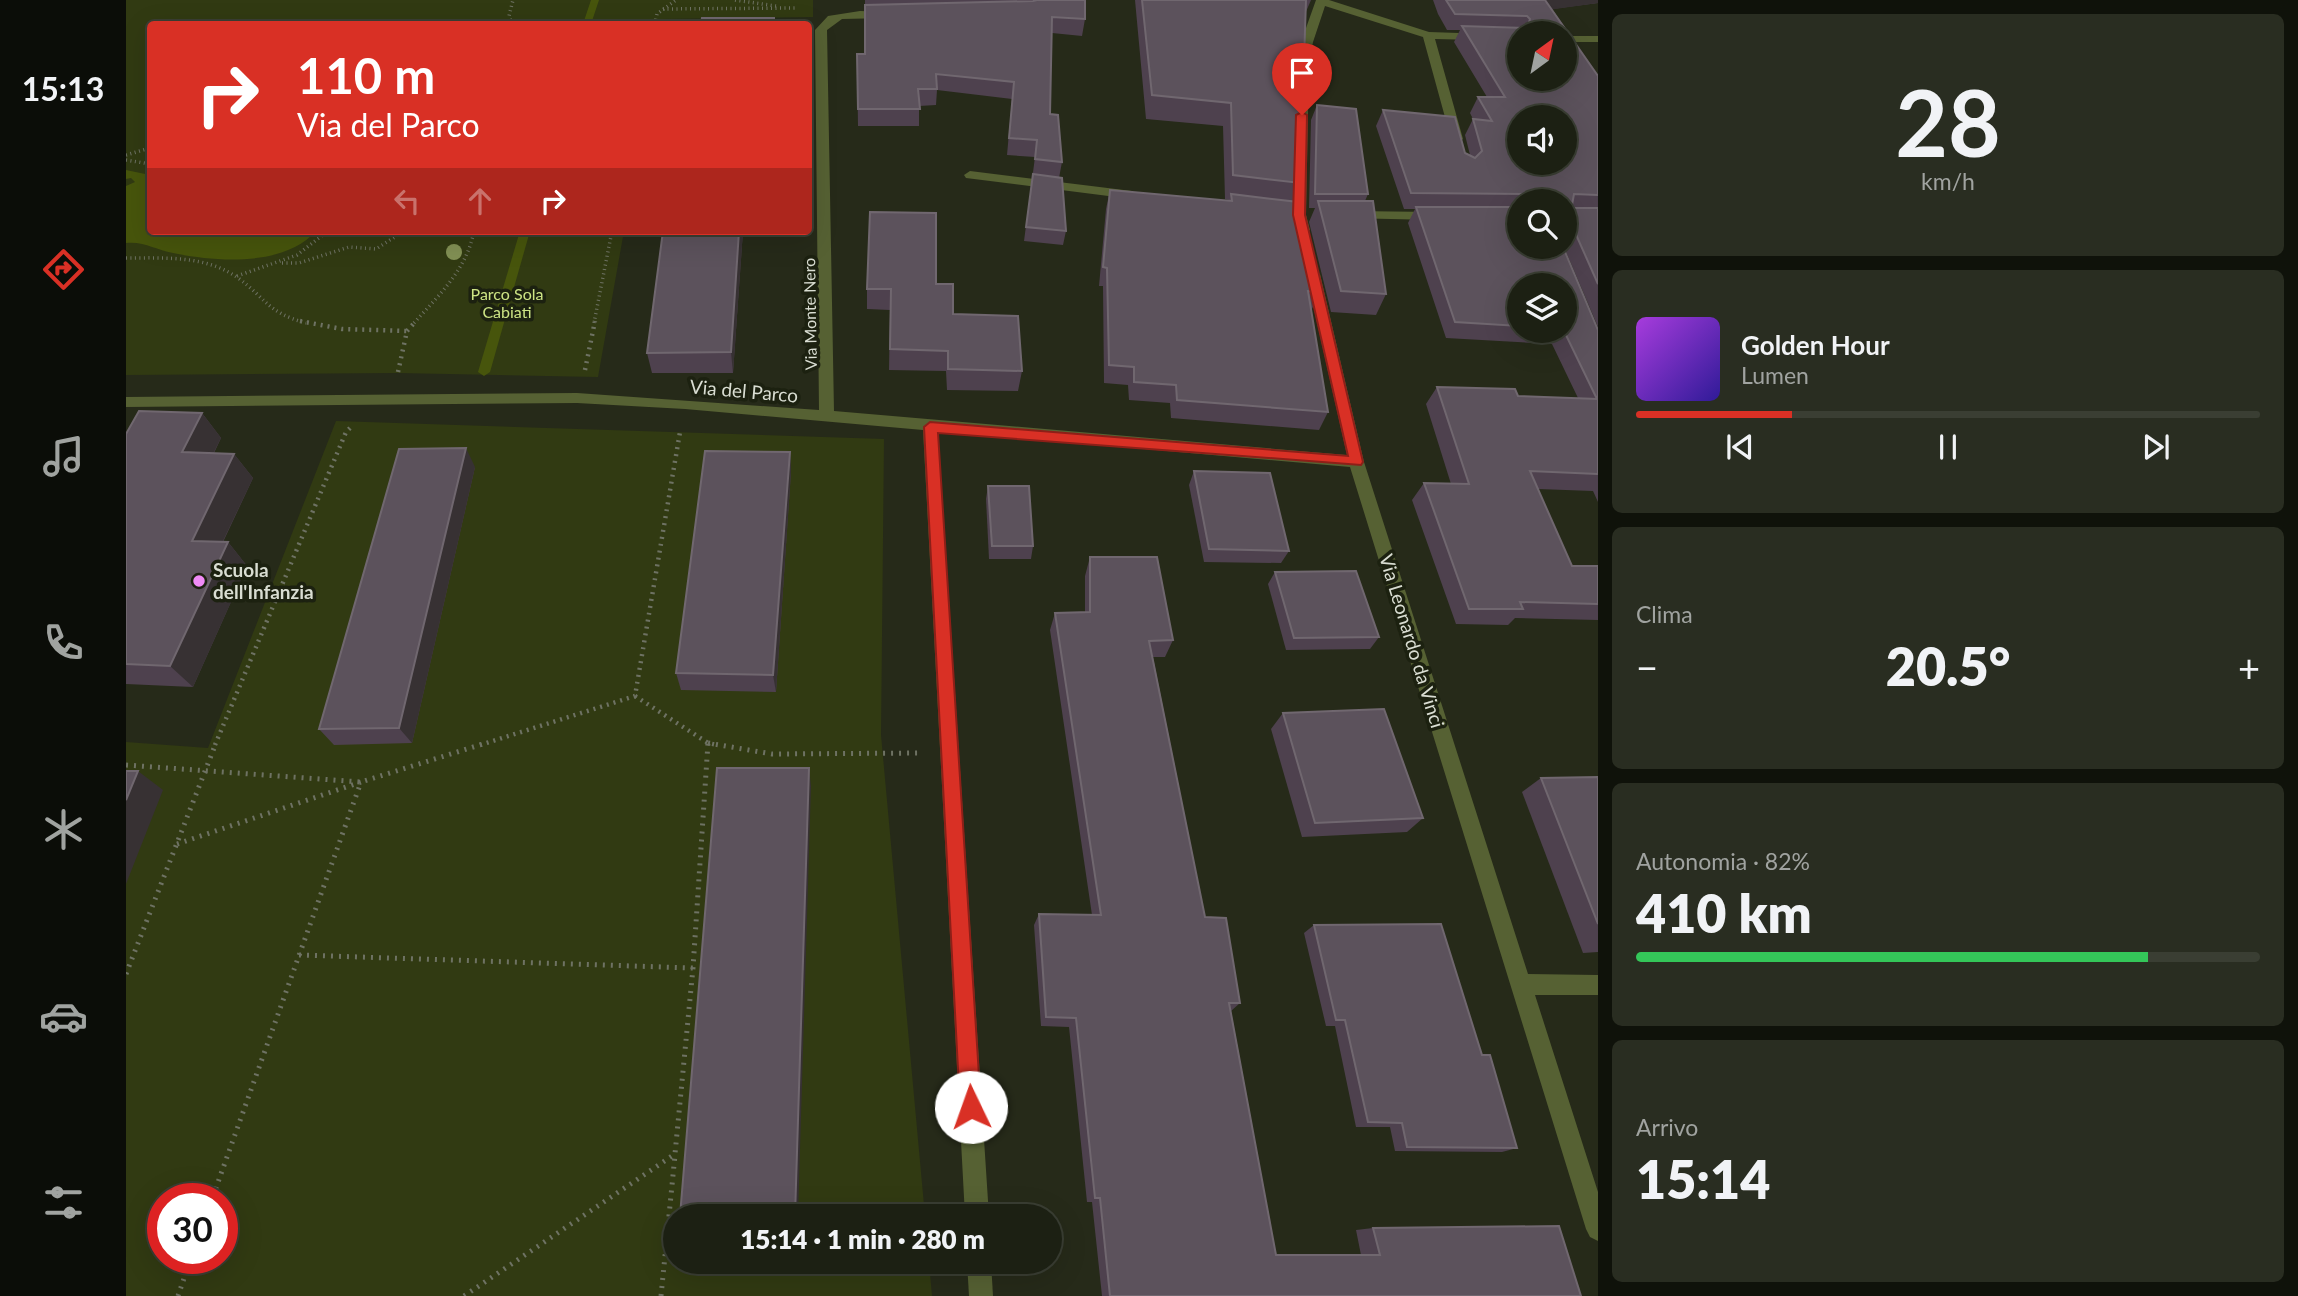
<!DOCTYPE html>
<html lang="it">
<meta charset="utf-8">
<style>
:root{--surface:#1c2013;--page:#292d21;--text:#f1f3f6;--muted:#a0a3a0;--line:#3a3e33;--accent:#d93025}
body{margin:0;font-family:Lato,sans-serif;background:var(--page);color:var(--text);height:100vh;display:flex;flex-direction:column;font-size:26px;white-space:nowrap}
*{box-sizing:border-box;margin:0}
p{font-size:23px;color:var(--muted)}
.icon{flex:none;width:38px;height:38px;fill:none;stroke:currentColor;stroke-width:2;stroke-linecap:round;stroke-linejoin:round}
.map{position:relative;flex:1;overflow:hidden}
.drawer{display:flex;flex-direction:column;gap:14px;padding:14px;background:#0f120a;width:700px}
.drawer>*{flex:none}
.banner{position:absolute;left:21px;top:21px;width:665px;height:214px;border-radius:7px;box-shadow:0 7px 28px #0002,0 0 0 2px var(--line);background:#d93025;color:#fff;overflow:hidden}
.needle{width:46px;rotate:33deg}
.buttons{position:absolute;left:1381px;top:21px;display:grid;gap:14px}
.buttons a{display:grid;place-items:center;width:70px;height:70px;border-radius:50%;background:var(--surface);box-shadow:0 7px 28px #0002,0 0 0 2px var(--line);font-size:35px}
.speed{position:absolute;left:21px;top:1183px;display:flex;gap:14px;font-size:35px;font-weight:700;text-align:center}
.speed>*{display:grid;place-content:center;width:91px;height:91px;border-radius:50%;background:var(--surface);box-shadow:0 7px 28px #0002,0 0 0 2px var(--line);line-height:1}
.speed .limit{border:10px solid #d22;background:#fff;color:#111}
.pin{position:absolute;display:grid;place-items:center;width:60px;height:60px;color:#fff;margin:-72px -30px;border-radius:50% 50% 50% 0;rotate:-45deg;box-shadow:0 0 7px #0007}
.pin .icon{rotate:45deg}
.me{position:absolute;width:77px;margin:-38px;rotate:357deg;stroke-linejoin:round;filter:drop-shadow(0 0 5px #0008)}
.turn{display:flex;align-items:center;gap:24px;height:147px;padding:0 35px;font-size:32px}
.turn .icon{width:91px;height:91px;stroke-width:2.5}
.turn b{display:block;font-size:49px;line-height:60px}
.lanes{display:flex;align-items:center;height:66px;padding:0 35px;background:#0003;justify-content:center;gap:35px;direction:ltr}
.lanes .off{opacity:.35}
.big{font-size:52px;font-weight:800;line-height:1.1}
.drawer .card{flex:1;display:flex;flex-direction:column;justify-content:center;gap:10px;min-width:0;padding:0 24px;border-radius:10px;background:var(--page)}
.drawer .dial{align-items:center;gap:0}
.dial b{font-size:91px;line-height:1}
.song{display:flex;align-items:center;gap:21px}
.cover{width:84px;height:84px;border-radius:10px;background:linear-gradient(135deg,hsl(280 70% 55%),hsl(250 70% 35%))}
.played{height:7px;border-radius:4px;background:linear-gradient(90deg,var(--accent) 25%,var(--line) 25%)}
.keys{display:flex;justify-content:space-around;direction:ltr}
.heat{display:flex;justify-content:space-between;align-items:center;font-size:38px;direction:ltr}
.charge{height:10px;border-radius:5px;background:linear-gradient(90deg,#34c759 82%,var(--line) 0)}
.trip{position:absolute;left:537px;top:1204px;width:399px;height:70px;border-radius:35px;background:var(--surface);box-shadow:0 7px 28px #0002,0 0 0 2px var(--line);font-weight:800;line-height:70px;text-align:center}
main{display:flex;flex:1;min-height:0}
.menu{display:flex;flex-direction:column;width:126px;justify-content:space-around;align-items:center;background:#0b0d08;color:var(--muted)}
.menu .icon{width:49px;height:49px}
.menu .current{color:var(--accent)}
.menu b{font-size:32px;color:var(--text)}
.map>svg:first-child{display:block}
</style>
<main>
<nav class="menu">
<b>15:13</b>
<svg class="icon current" aria-label="directions" viewBox="0 0 24 24"><path d="M12 3l9 9-9 9-9-9zM9 14v-3h6M13 9l2 2-2 2"/></svg>
<svg class="icon" aria-label="music" viewBox="0 0 24 24"><path d="M9 18V5l10-2v13"/><circle cx="6" cy="18" r="3"/><circle cx="16" cy="16" r="3"/></svg>
<svg class="icon" aria-label="phone" viewBox="0 0 24 24"><path d="M5 4h4l2 5-3 2q2 4 5 5l2-3 5 2v4C11 20 4 13 5 4z"/></svg>
<svg class="icon" aria-label="climate" viewBox="0 0 24 24"><path d="M12 3v18M4 7l16 10M4 17L20 7"/></svg>
<svg class="icon" aria-label="car" viewBox="0 0 24 24"><path d="M5 17H2v-5l4-1 3-4h7l3 4 3 1v5h-3M9 17h6M6 11h13"/><circle cx="7" cy="17" r="2"/><circle cx="17" cy="17" r="2"/></svg>
<svg class="icon" aria-label="filters" viewBox="0 0 24 24"><path d="M4 7h16M4 17h16"/><circle cx="9" cy="7" r="2"/><circle cx="15" cy="17" r="2"/></svg>
</nav>
<div class="map">
<svg width="1472" height="1296" viewBox="0 0 1472 1296">
<rect width="100%" height="100%" fill="#262a19"/>
<g fill="#313a12" fill-rule="evenodd">
<path d="M0,0H687V17L537,19L536,24H24V231H498L472,377L272,373L0,375Z"/>
<path d="M210,421L758,439L755,735L799,1216H550V1262H803L806,1296H0V742L82,748ZM37,1199H96V1258H37Z"/>
</g>
<path fill="#47550c" d="M0,170L24,175V231H190C158,267 90,262 47,253C30,250 18,241 0,243V186L9,182L5,178L0,179Z"/>
<g fill="none" stroke-linecap="round" stroke-linejoin="round">
<g fill="#47550c" fill-rule="evenodd">
<path d="M465,0H473L465,24H457Z"/>
<path d="M394,231H404L364,372L358,376L352,372Z"/>
</g>
<g stroke="#6e7263" stroke-width="3.5" stroke-dasharray="1 3.5" stroke-linecap="butt">
<path d="M609,0L650,6"/>
<path d="M537,9L669,8"/>
<path d="M386,24L383,16L387,0"/>
<path d="M529,24L531,14L550,0"/>
<path d="M0,155L24,148"/>
<path d="M0,160L24,164"/>
<path d="M0,258C38,258 80,255 112,278C141,299 140,312 180,323"/>
<path d="M156,263H173L223,247L250,249L278,231"/>
<path d="M111,276L171,255L202,231"/>
<path d="M288,323C313,295 341,269 348,231"/>
<path d="M468,323L486,231"/>
</g>
<g stroke="#6e7263" stroke-width="4.5" stroke-dasharray="2 5" stroke-linecap="butt">
<path d="M174,321L216,329L281,331"/>
<path d="M459,370L469,321"/>
<path d="M272,372L281,331L290,321"/>
<path d="M509,696L582,743L591,745"/>
<path d="M89,745L220,432L224,428"/>
<path d="M354,745L509,696L554,432"/>
</g>
<g stroke="#6e7263" stroke-width="5" stroke-dasharray="2 6" stroke-linecap="butt">
<path d="M582,743L646,754L794,753"/>
<path d="M0,765L235,782L360,743"/>
<path d="M51,844L235,782L86,1199"/>
<path d="M173,955L567,968"/>
<path d="M0,974L90,743"/>
<path d="M52,1296L65,1258"/>
<path d="M338,1296L549,1154L567,968L582,743"/>
<path d="M535,1296L549,1155"/>
</g>
<g fill="#566133" fill-rule="evenodd">
<path d="M1190,0H1203L1303,32L1393,35V41L1309,39L1337,139L1331,143L1325,139L1297,37L1199,6L1187,42L1183,65L1180,215L1184,230L1177,234L1170,230L1166,215L1171,65L1175,42Z"/>
<path d="M734,11L761,12L766,15L761,18L716,19L701,30L708,411L1221,455L1180,274L1187,270L1194,274L1238,462L1402,974L1472,975V995H1409L1472,1192V1241L1464,1237L1460,1229L1224,467L812,431L863,1216H839L797,430L559,409L451,403L0,407V397L451,393L693,410L689,30L702,16Z"/>
<rect x="1438" y="36" width="34" height="6"/>
<path d="M844,171L1006,191L1012,195L1006,199L840,178L838,175Z"/>
<path d="M1225,211L1309,212L1316,216L1309,220L1220,218V212Z"/>
<path d="M841,1262H865L867,1296H843Z"/>
</g>
</g>
<circle fill="#829054" cx="328" cy="252" r="8"/>
<g fill="#4e414e" fill-rule="evenodd">
<path d="M739,0H959V19L956,36L926,33L924,114L936,162L933,178L940,231L937,245L898,241L909,157L881,155L886,99L811,90L810,105L793,106V126H732L731,54H739Z"/>
<path d="M1009,0H1185L1179,14L1174,183L1167,201L1194,292L1185,311L1202,412L1193,430L1045,418L1044,403L1003,400L1002,385L978,383L977,286H973L980,209L984,190L1103,201V200L1099,199L1097,126L1020,119Z"/>
<path d="M1307,0H1472V3L1426,9L1472,76V327L1438,247V201H1393V247H1437L1472,330V502L1467,491L1412,489L1446,566H1472V620L1389,618L1382,625L1330,624L1286,500L1298,483L1325,484L1300,404L1311,387L1389,389L1392,396L1452,398L1426,344L1320,338L1282,223L1289,209H1278L1250,126L1257,110L1329,117L1339,153L1344,155L1339,135L1347,119L1344,113L1352,97H1361L1328,42L1334,30H1321L1312,14ZM1393,33H1438V79H1393ZM1393,117H1438V163H1393ZM1393,285H1438V331H1393Z"/>
<path d="M1191,105L1242,194L1239,201L1260,294L1250,315L1205,312L1183,222L1189,208H1183L1185,120Z"/>
<path d="M617,231L607,373H526L521,353Z"/>
<path d="M810,284L827,314L896,371L892,391L821,390L820,371L763,370L764,310L741,309V289Z"/>
<path d="M76,413L95,438L88,453L108,454L127,478L97,542H102L121,566L67,687L0,684V434Z"/>
<path d="M664,452L665,472L650,692L555,690L550,673Z"/>
<path d="M349,467L286,743L208,745L193,729Z"/>
<path d="M1068,471L1163,551L1155,563L1078,562L1063,485Z"/>
<path d="M862,486L907,546L905,559H863L860,499Z"/>
<path d="M964,557L1047,640L1039,657H1027L1079,917L1114,1003L1105,1011L1150,1255H1235L1230,1230L1247,1228L1455,1296H976L966,1202H961L943,1027L915,1026L908,925L913,914L966,915L924,630L929,613L959,612V576Z"/>
<path d="M1149,572L1253,637L1244,649L1160,650L1142,584Z"/>
<path d="M1157,713L1297,818L1281,832L1176,837L1145,729Z"/>
<path d="M1472,777V952L1457,953L1396,792L1415,778Z"/>
<path d="M1188,925L1356,1055L1391,1148L1376,1152L1269,1151L1264,1127H1230L1209,1026H1200L1178,933Z"/>
</g>
<g fill="#373133">
<path d="M1414,0H1472V3L1408,12Z"/>
<path d="M613,231H617L607,373L605,352Z"/>
<path d="M76,413L95,438L76,476L56,452Z"/>
<path d="M340,448L349,467L286,743L273,728Z"/>
<path d="M664,452L665,472L650,692L647,675Z"/>
<path d="M108,454L127,478L86,564L66,541Z"/>
<path d="M102,542L121,566L67,687L44,666Z"/>
<path d="M683,768L685,786L672,1216H669Z"/>
<path d="M12,771L37,790L0,884V800Z"/>
</g>
<g fill="#5c525c" stroke="#70676f" stroke-width="2" fill-rule="evenodd">
<path d="M911,0H959V19L926,17L924,114L932,115L936,162L909,159L911,140L883,138L888,82L810,74L811,89H792L794,109H732L731,54H739V5L907,1Z"/>
<path d="M1016,0H1180L1174,183L1107,175L1105,103L1026,95Z"/>
<path d="M1320,0H1419L1472,76V195L1448,194L1446,205L1448,208H1472V284L1448,230L1438,229V201H1404L1405,197L1403,194L1285,193L1257,110L1329,117L1339,153L1349,158L1356,151L1347,119L1366,121L1352,97H1379L1336,26L1401,28L1404,19L1401,16L1329,14ZM1393,33H1438V79H1393ZM1393,117H1438V163H1393Z"/>
<path d="M576,18H648V24H575Z"/>
<path d="M1191,105L1230,109L1242,194H1189Z"/>
<path d="M907,174L936,178L940,231L900,227Z"/>
<path d="M984,190L1106,201L1105,194L1172,202L1194,292L1182,291L1202,412L1051,400L1050,385L1008,382V367L983,365L981,268L977,267Z"/>
<path d="M1192,201H1247L1260,294L1215,291Z"/>
<path d="M1290,207H1393V247H1437L1472,330V397H1470L1438,331V285H1393V326L1329,322Z"/>
<path d="M744,212L810,213V284H827V314L892,316L896,371L822,369V351L764,349L765,289H741Z"/>
<path d="M537,231H613L605,352L521,353Z"/>
<path d="M1311,387L1389,389L1392,396L1472,399V474L1404,471L1446,566H1472V604L1394,602L1397,609H1343L1298,483L1343,484Z"/>
<path d="M13,411L76,413L56,452L108,454L66,541L102,542L44,666L0,664V434Z"/>
<path d="M340,448L273,728L193,729L273,449Z"/>
<path d="M579,451L664,452L647,675L550,673Z"/>
<path d="M1068,471L1144,473L1163,551L1083,549Z"/>
<path d="M862,486H903L907,546H866Z"/>
<path d="M964,557H1031L1047,640L1023,641L1079,917L1100,918L1114,1003H1103L1150,1255H1254L1247,1228L1433,1226L1455,1296H984L974,1198H969L950,1018L920,1017L913,914L975,915L929,613L964,612Z"/>
<path d="M1230,571L1253,637L1168,638L1149,572Z"/>
<path d="M1258,709L1297,818L1189,823L1157,713Z"/>
<path d="M591,768H683L669,1216H554Z"/>
<path d="M0,771H12L0,800Z"/>
<path d="M1472,777V924L1415,778Z"/>
<path d="M1315,924L1356,1055H1364L1391,1148L1281,1147L1276,1123L1242,1122L1219,1020H1210L1188,925Z"/>
</g>
<path fill="#d93025" stroke="#8d1f18" stroke-width="2" d="M1176,112L1181,115L1179,215L1237,462L1235,465L812,433L855,1107L852,1114L845,1117L837,1114L834,1107L798,427L804,422L1222,456L1167,215L1170,115Z"/>
<circle fill="#f08bf6" stroke="#1c2110" stroke-width="2.5" cx="73" cy="581" r="7"/>
<g text-anchor="middle" stroke-width="7" stroke-linejoin="round" paint-order="stroke">
<g font-size="16" fill="#cde484" stroke="#1c2110">
<text x="381" y="300">Parco Sola<tspan x="381" dy="18">Cabiati</tspan></text>
</g>
<g font-size="16" fill="#d9ddd2" stroke="#1c2110">
<text transform="translate(684 314) rotate(-91)" y="6">Via Monte Nero</text>
</g>
<g font-size="19" fill="#d9ddd2" stroke="#1c2110">
<text transform="translate(618 391) rotate(5)" y="7">Via del Parco</text>
<text transform="translate(1286 641) rotate(73)" y="7">Via Leonardo da Vinci</text>
</g>
<g font-size="19" font-weight="bold" fill="#d9ddd2" stroke="#1c2110" text-anchor="start">
<text x="87" y="577">Scuola<tspan x="87" dy="22">dell'Infanzia</tspan></text>
</g>
</g>
</svg>
<div class="buttons">
<a><svg class="needle" viewBox="-14 -14 28 28"><path d="M0-13l5 13h-10z" fill="#e53935"/><path d="M0 13l5-13h-10z" fill="#a0a3a0"/></svg></a>
<a><svg class="icon" aria-label="sound" viewBox="0 0 24 24"><path d="M4 9h4l5-4v14l-5-4H4zM17 9q2 3 0 6"/></svg></a>
<a><svg class="icon" aria-label="search" viewBox="0 0 24 24"><circle cx="10" cy="10" r="6"/><path d="M15 15l6 6"/></svg></a>
<a><svg class="icon" aria-label="layers" viewBox="0 0 24 24"><path d="M12 4l9 5-9 5-9-5zM3 14l9 5 9-5"/></svg></a>
</div>
<div class="speed"><div class="limit">30</div></div>
<div class="pin" style="left:1176px;top:115px;background:#d93025"><svg class="icon" aria-label="arrive" viewBox="0 0 24 24"><path d="M6 21V4h12l-3 4 3 4H6"/></svg></div>
<svg class="me" style="left:845px;top:1107px" viewBox="-20 -20 40 40"><circle r="19" fill="#fff"/><path d="M0-13L10 11 0 6-10 11z" fill="#d93025"/></svg>
<div class="trip">15:14 · 1 min · 280 m</div>
<div class="banner">
<div class="turn"><svg class="icon" aria-label="right" viewBox="0 0 24 24"><path d="M7 20v-9h11M14 6l5 5-5 5"/></svg><div><b>110 m</b>Via del Parco</div></div>
<div class="lanes"><svg class="icon off" aria-label="left" viewBox="0 0 24 24"><path d="M17 20v-9H6M10 6l-5 5 5 5"/></svg><svg class="icon off" aria-label="ahead" viewBox="0 0 24 24"><path d="M12 20V5M6 11l6-6 6 6"/></svg><svg class="icon" aria-label="right" viewBox="0 0 24 24"><path d="M7 20v-9h11M14 6l5 5-5 5"/></svg></div>
</div>
</div>
<section class="drawer">
<div class="card dial"><b>28</b><p>km/h</p></div>
<div class="card">
<div class="song"><i class="cover"></i><div><b>Golden Hour</b><p>Lumen</p></div></div>
<div class="played"></div>
<div class="keys"><svg class="icon" aria-label="previous" viewBox="0 0 24 24"><path d="M18 5L8 12l10 7zM5 5v14"/></svg><svg class="icon" aria-label="pause" viewBox="0 0 24 24"><path d="M8 5v14M16 5v14"/></svg><svg class="icon" aria-label="next" viewBox="0 0 24 24"><path d="M6 5l10 7-10 7zM19 5v14"/></svg></div>
</div>
<div class="card"><p>Clima</p>
<div class="heat"><a>−</a><b class="big">20.5°</b><a>+</a></div>
</div>
<div class="card"><p>Autonomia · 82%</p><b class="big">410 km</b><div class="charge"></div></div>
<div class="card"><p>Arrivo</p><b class="big">15:14</b></div>
</section>
</main>
